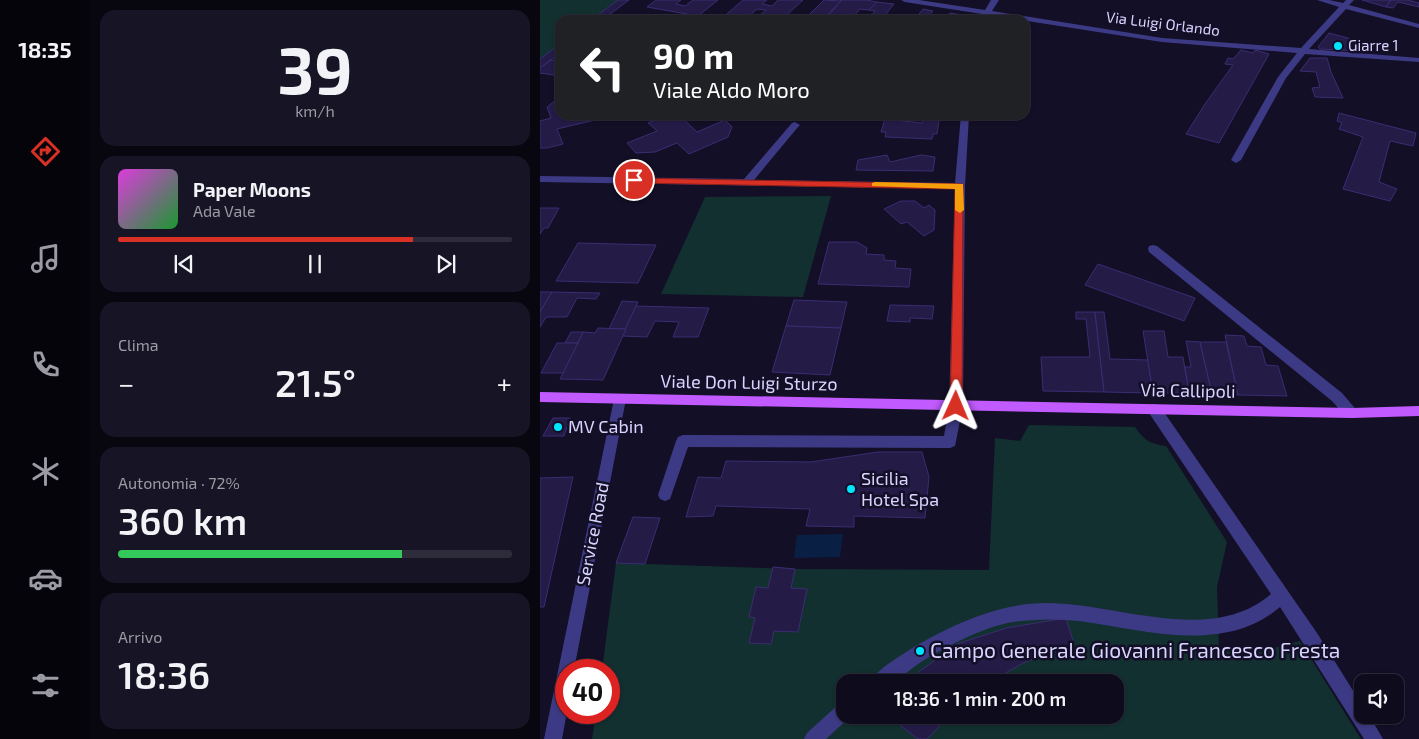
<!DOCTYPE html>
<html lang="it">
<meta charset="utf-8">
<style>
:root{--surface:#0e0b1c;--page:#171425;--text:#f1f3f6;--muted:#9b9ba3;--line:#2e2b3b;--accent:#d93025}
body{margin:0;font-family:"Exo 2",sans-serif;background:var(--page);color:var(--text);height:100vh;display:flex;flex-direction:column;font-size:19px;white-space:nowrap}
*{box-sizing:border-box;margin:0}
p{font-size:16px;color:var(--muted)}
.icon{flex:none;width:28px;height:28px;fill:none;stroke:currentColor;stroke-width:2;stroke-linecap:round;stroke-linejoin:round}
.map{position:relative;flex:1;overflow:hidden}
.drawer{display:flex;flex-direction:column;gap:10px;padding:10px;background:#08060f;width:450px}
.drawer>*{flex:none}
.banner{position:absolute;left:15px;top:15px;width:475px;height:105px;border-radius:15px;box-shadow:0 1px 4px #0004,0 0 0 1px var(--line);background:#202124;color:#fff;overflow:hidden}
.controls{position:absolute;left:814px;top:674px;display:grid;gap:10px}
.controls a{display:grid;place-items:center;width:50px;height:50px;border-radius:10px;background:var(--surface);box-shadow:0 1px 4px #0004,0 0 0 1px var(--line);font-size:25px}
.speed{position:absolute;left:15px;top:659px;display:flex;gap:10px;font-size:25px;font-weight:700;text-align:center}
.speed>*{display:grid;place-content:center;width:65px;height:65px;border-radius:50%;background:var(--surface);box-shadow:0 1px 4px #0004,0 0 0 1px var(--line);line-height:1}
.speed .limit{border:8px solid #d22;background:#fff;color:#111}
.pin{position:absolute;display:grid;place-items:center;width:42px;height:42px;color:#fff;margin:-21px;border:2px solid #fff;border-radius:50%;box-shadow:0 1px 5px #0007}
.me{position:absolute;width:55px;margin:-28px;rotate:1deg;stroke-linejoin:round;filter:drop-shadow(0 0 4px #0008)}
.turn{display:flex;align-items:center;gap:18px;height:105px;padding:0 15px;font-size:22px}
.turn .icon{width:65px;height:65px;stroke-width:2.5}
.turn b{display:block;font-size:35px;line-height:42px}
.big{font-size:38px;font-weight:600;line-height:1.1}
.drawer .widget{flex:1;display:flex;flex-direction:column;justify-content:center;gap:8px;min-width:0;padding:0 18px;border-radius:15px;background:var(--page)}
.drawer .dial{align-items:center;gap:0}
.dial b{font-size:65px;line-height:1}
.song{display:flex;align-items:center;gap:15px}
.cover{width:60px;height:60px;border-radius:8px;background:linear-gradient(135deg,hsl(300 70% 55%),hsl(130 70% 35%))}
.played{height:5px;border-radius:2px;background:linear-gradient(90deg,var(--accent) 75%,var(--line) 75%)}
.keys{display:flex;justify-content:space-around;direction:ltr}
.heat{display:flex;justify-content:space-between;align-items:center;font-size:28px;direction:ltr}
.charge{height:8px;border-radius:4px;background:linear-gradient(90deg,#34c759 72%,var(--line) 0)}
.trip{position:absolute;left:296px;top:674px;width:288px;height:50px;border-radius:15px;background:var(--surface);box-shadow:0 1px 4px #0004,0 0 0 1px var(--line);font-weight:600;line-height:50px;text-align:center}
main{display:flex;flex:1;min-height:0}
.menu{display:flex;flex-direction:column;width:90px;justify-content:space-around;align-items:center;background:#06040b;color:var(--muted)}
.menu .icon{width:35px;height:35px}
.menu .current{color:var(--accent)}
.menu b{font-size:22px;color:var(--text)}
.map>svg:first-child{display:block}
</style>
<main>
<nav class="menu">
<b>18:35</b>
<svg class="icon current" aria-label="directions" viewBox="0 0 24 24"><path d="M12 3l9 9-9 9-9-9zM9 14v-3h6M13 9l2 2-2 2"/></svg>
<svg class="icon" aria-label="music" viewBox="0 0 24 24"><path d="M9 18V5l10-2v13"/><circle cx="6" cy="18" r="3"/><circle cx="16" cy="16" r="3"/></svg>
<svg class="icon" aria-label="phone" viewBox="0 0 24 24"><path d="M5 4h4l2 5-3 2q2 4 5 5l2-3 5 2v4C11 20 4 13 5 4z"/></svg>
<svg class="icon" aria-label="climate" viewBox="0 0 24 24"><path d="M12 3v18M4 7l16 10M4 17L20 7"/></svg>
<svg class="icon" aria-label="car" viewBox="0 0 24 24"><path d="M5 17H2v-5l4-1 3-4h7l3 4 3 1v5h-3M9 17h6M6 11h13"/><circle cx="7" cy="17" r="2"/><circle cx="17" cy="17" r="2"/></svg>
<svg class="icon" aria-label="filters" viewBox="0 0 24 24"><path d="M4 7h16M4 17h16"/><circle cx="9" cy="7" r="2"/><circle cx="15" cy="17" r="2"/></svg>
</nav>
<section class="drawer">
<div class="widget dial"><b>39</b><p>km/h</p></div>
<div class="widget">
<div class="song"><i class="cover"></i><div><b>Paper Moons</b><p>Ada Vale</p></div></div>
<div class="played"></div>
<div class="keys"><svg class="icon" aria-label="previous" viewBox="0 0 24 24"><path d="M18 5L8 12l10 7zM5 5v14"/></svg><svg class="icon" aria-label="pause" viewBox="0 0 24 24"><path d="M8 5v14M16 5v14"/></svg><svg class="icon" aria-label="next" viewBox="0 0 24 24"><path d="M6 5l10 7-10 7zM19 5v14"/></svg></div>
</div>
<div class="widget"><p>Clima</p>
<div class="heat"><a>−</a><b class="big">21.5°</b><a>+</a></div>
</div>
<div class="widget"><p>Autonomia · 72%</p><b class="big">360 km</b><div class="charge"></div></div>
<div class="widget"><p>Arrivo</p><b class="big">18:36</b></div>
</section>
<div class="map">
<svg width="879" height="739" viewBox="0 0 879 739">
<rect width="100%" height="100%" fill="#130f26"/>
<g fill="#12302f" fill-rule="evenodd">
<path d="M0,0H89L62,20H20V53L0,68Z"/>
<path d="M291,196L263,297L121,294L165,197Z"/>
<path d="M489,425L595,427C604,440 610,444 626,446L687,542L677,587L679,647L711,654L760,641L821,739H52L56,713L69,712V670H62L76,563L255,569L449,570L455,438L480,441ZM305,682H575V715H305Z"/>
</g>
<path fill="#0a1f44" d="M303,534L300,557L254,558L257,535Z"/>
<g fill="#241b47" stroke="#3b2d73" fill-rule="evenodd">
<path d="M78,0H89L62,20H51Z"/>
<path d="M116,0H141L136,4L145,6L153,0H178L158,16L107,7Z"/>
<path d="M203,0H227L222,4L232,6L238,0H263L241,20L181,19ZM217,9L226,10L217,18L208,17Z"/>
<path d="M284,0L301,1L283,20H264Z"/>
<path d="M300,0H326L337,2L329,10L320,9L310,20H284L301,1Z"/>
<path d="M822,0H851L846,7Z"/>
<path d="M851,0H868L879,3V7L858,2L853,8L846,7Z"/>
<path d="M337,2L354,4L341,20H328L335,11L329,10Z"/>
<path d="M383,9L393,11L386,19L376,18Z"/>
<path d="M410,13L422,15L418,20H404Z"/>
<path d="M789,33L823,42L820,51L780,49L778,47Z"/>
<path d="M20,44V53L0,68V59Z"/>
<path d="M701,50L713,53L715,50L729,54L679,143L646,134L665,104L693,65L685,64L688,58L693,59Z"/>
<path d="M770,58H787L791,72L803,98L775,97L772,88L780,87L776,72L760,71Z"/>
<path d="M11,60L20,61V76L0,73V68Z"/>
<path d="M20,97V115H59L55,120L17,129L23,144L7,148H0V121L11,118L7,107Z"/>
<path d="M799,113L876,133L873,146L850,141L839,182L857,189L850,201L803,189L823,137L799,129L802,123L797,121Z"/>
<path d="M125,116H140L157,132L185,120L192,127L188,137L149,154L137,143L115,152L96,153L87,143L117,131L108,123Z"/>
<path d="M345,119L382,123L383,120H399L397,134H393L392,139L345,137L346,132H341Z"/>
<path d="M347,155L350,162L381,155L395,157L393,171L316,170L318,160Z"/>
<path d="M361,201H375L384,208L389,205L395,210L394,230L384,236L367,222L361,224L344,209Z"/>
<path d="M0,208H19L8,228H4L0,234Z"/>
<path d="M289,242H317L327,248L326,254L344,255V260L356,261L355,268L371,269L369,287L278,284Z"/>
<path d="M38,243L116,245L98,283L16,281Z"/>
<path d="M558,264L655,298L644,321L545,285Z"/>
<path d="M0,292H12L0,312Z"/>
<path d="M12,292L60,293L56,299L37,298L27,317H6L0,327V312Z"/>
<path d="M254,300L307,302L301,328L246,326Z"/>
<path d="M82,301L98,302L86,329H69Z"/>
<path d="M350,305L394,306L392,319L370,318V322L347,321Z"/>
<path d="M96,306L169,308L158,337H133L139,322L115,321L107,337L82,336Z"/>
<path d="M536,312H555L564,392L503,391L501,357H550L546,319H536Z"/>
<path d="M555,312H564L570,359L608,360L613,393L564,392Z"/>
<path d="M246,326L301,328L290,375L232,372Z"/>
<path d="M58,328L86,329L63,380L20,379L43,332L55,333Z"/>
<path d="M603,331H624L628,357H643L649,393H613Z"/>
<path d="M31,332H43L38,343H25Z"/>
<path d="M685,335L704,336L707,346L721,347L726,365L738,366L747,396L698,395Z"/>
<path d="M646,341L660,342L672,394L649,393L645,367H651Z"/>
<path d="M660,342H686L698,395L672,394Z"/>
<path d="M17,343H38L23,373H1Z"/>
<path d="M13,418H30L24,436H3Z"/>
<path d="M338,452H382L389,477L385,518L314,516V527L266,526L270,509L176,506L173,516L146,517L158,477L181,478L186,461L271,462Z"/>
<path d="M33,477L4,607H0V478Z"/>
<path d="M93,517L120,518L105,564L76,563Z"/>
<path d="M233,567L255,569L251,588L267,589L258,632L234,631L231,644L209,643L215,618L209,617L216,587L228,588Z"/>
<path d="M526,618L534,644L483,663L450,682H365L417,644L466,628Z"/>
<path d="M371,715H410L387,739H378L361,726Z"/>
</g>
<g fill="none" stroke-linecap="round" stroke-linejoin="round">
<g fill="#3d3a85" fill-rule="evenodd">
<path d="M361,0H379L445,10L451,0H459L452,11L622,38L761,48L799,7L777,0H789L803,3L806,0H814L809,5L879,24V28L806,9L769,49L879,58V62L765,54L746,78L701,160L696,163L691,160L738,77L757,53L622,42L449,15L447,20H443L440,18L442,14L365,2Z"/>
<path d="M421,115H429L425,186L423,406L415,446L410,448L148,447L130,499L125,501L120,499L118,495L136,441L138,437L143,435L404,436L409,406L415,189L0,182V176L204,179L252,123L255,122L260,125L258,127L214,180L415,183Z"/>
<path d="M613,245L617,246L802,393L819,413L817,417C806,420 799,408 792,401L609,252L608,249L609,246Z"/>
<path d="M80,394L85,395L86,399L34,670H26L27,712L22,739H4L74,399L75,395Z"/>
<path d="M614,404L619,405L777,633L822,705V715H829L843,739H824L740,607C685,655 604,630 539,621C520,619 501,619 482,621C453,622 409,645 384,660C374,666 364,676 353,682C348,684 337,682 331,682C335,670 362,655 374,647C413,624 460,603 506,603C577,603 671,646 731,594L609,413L607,409L609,405Z"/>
<path d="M305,701V715L311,716L286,739H264L267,733L299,704Z"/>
</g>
<path fill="#c25bff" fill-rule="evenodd" d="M0,392L812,408L879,406V416L812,418L0,402Z"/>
</g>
<path fill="#d93025" stroke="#8d1f18" d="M91,178L423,184L422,406L420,410H412L410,406L415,189L94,183L90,180Z"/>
<path fill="#f59e0b" d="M335,182L423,184L424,210L420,213L415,210V189L332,186V183Z"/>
<g fill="#00e5ff" stroke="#130f26" stroke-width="2">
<circle cx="798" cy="46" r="5"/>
<circle cx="18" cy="427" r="5"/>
<circle cx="311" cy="489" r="5"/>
<circle cx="380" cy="651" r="5"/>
</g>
<g text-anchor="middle" stroke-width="5" stroke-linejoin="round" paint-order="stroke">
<g font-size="15" fill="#d9d4ff" stroke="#130f26">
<text transform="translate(623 24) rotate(7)" y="5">Via Luigi Orlando</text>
</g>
<g font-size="15" fill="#d9d4ff" stroke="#130f26" text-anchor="start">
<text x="808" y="51">Giarre 1</text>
</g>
<g font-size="18" fill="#d9d4ff" stroke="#130f26">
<text transform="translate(209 383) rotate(1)" y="6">Viale Don Luigi Sturzo</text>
<text transform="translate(648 391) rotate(1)" y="6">Via Callipoli</text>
<text transform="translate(53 534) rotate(-79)" y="6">Service Road</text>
</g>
<g font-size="18" fill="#d9d4ff" stroke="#130f26" text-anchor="start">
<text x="28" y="433">MV Cabin</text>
<text x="321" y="485">Sicilia<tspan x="321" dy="21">Hotel Spa</tspan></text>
</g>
<g font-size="21" fill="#d9d4ff" stroke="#130f26" text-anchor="start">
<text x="390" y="658">Campo Generale Giovanni Francesco Fresta</text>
</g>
</g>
</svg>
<div class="controls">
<a><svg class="icon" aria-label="sound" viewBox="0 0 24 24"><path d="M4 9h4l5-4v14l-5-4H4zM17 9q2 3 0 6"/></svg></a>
</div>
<div class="speed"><div class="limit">40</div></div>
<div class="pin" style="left:94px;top:180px;background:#d93025"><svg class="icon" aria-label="arrive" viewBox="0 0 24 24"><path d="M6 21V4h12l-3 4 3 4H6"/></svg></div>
<svg class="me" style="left:416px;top:406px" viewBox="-20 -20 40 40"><path d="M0-17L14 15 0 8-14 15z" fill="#d93025" stroke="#fff" stroke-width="4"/></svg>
<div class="trip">18:36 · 1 min · 200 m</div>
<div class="banner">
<div class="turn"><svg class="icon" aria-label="left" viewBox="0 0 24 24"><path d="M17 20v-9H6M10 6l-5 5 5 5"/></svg><div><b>90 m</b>Viale Aldo Moro</div></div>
</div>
</div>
</main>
